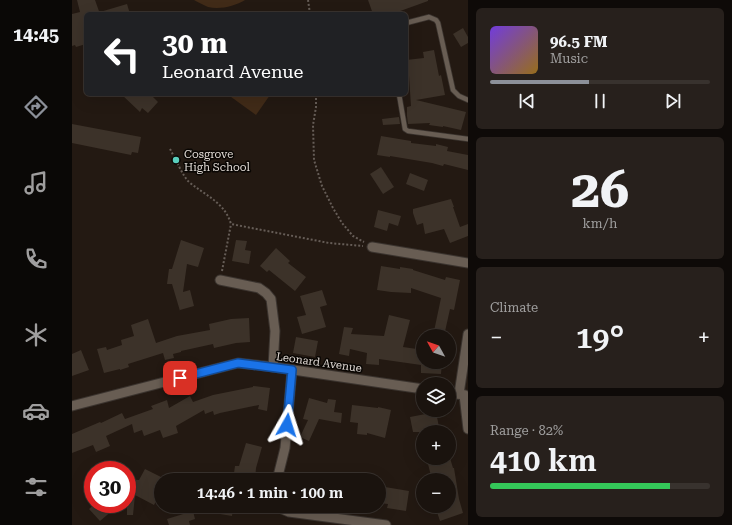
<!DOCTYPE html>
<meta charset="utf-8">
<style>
:root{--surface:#1a130e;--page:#27201c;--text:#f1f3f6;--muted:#9f9e9e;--line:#38322e;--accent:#8c9099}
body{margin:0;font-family:"Roboto Serif",serif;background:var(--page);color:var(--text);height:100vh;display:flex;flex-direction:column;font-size:15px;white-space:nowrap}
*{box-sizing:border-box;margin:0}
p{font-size:13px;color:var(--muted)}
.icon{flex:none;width:22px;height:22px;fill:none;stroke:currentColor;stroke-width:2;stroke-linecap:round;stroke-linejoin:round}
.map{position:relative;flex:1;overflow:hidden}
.side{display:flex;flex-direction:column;gap:8px;padding:8px;background:#0e0a08;width:264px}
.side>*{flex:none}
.hud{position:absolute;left:12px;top:12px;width:324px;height:84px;border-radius:6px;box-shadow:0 4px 16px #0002,0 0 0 1px var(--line);background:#202124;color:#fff;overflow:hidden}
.needle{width:26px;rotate:310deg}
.buttons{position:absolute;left:344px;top:329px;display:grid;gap:8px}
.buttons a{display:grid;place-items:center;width:40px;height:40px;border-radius:50%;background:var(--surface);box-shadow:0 4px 16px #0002,0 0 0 1px var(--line);font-size:20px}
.speed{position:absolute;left:12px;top:461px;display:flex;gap:8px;font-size:20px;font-weight:700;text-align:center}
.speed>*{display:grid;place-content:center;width:52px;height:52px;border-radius:50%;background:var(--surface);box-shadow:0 4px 16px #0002,0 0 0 1px var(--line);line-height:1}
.speed .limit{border:6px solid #d22;background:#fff;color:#111}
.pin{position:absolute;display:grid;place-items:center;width:34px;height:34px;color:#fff;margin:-17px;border-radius:8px;box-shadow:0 2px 6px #0006}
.me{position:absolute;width:44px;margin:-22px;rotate:6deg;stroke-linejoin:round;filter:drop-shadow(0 0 3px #0008)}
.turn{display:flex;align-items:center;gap:14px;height:84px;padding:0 12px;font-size:18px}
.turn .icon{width:52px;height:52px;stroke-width:2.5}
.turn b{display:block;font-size:28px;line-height:34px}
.big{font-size:30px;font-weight:600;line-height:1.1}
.side .tile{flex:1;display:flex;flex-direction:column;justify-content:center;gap:6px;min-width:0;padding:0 14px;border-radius:6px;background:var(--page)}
.side .dial{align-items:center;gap:0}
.dial b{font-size:52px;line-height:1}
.song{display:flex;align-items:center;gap:12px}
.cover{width:48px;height:48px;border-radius:6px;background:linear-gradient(135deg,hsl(260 70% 55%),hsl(40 70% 35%))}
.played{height:4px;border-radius:2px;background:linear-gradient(90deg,var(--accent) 45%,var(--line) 45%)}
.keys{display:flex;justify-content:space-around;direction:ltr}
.heat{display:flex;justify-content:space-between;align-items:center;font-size:22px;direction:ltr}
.charge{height:6px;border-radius:3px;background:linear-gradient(90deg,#34c759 82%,var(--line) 0)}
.trip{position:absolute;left:82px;top:473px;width:232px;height:40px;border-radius:20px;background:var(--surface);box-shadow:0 4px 16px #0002,0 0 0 1px var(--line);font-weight:600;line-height:40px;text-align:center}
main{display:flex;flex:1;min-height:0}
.dock{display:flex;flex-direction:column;width:72px;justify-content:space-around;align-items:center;background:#0a0806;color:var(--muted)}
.dock .icon{width:28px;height:28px}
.dock .selected{color:var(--accent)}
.dock b{font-size:18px;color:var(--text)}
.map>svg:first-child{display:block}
</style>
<main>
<nav class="dock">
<b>14:45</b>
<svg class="icon selected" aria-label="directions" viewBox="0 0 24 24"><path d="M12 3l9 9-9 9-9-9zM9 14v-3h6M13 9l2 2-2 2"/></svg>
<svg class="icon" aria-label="music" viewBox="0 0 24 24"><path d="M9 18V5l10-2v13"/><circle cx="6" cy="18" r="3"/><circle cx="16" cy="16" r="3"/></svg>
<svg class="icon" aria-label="phone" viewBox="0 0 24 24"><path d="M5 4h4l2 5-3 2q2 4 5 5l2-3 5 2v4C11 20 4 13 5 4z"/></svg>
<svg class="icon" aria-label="climate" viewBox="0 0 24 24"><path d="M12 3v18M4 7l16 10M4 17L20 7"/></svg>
<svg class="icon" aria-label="car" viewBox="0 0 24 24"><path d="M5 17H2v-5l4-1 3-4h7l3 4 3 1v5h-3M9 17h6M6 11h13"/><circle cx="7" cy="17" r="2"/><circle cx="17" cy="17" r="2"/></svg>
<svg class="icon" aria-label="filters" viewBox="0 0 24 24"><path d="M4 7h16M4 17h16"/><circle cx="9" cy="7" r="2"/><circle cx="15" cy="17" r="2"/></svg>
</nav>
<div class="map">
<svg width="396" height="525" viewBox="0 0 396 525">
<rect width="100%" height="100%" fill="#231912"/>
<g fill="#412b18">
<path d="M122,0H173C163,6 148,10 136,7C131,5 126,2 122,0Z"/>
<path d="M155,94H197L198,95L184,115Z"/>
</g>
<g fill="#3c3229">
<path d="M5,0H23L28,14H14V44L4,47L3,45L0,46V14L8,12Z"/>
<path d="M296,0H356V1L320,14H301Z"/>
<path d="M55,4L58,14H28V12Z"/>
<path d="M391,28L396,37V43L389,47L381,34Z"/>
<path d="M362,50L367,76L369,75L373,95L344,100L394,112L389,130L371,126V127L357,125L358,123L336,124L335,116V107L339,106L337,76L334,77V60L352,58L351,52Z"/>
<path d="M49,94H78L86,102L76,113L70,108L68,112Z"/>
<path d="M327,117L328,124L311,125L310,119Z"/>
<path d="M0,124L69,137L66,153L60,152L59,155L0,143Z"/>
<path d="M309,136L339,141V143L364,146V144L376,147L375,151L396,155V170L372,164L371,166L360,163L318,156V157L305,155Z"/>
<path d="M309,167L322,187L311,194L298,174Z"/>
<path d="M338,173L356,180L352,191L334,184Z"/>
<path d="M379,199L382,207H381L388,227L396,224V236L378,243L372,229L353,234L351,223L345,225L341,213V209Z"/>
<path d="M306,210L329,216L326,226L317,223L315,231L302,227Z"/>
<path d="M109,240L132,248L126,267L115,264L111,292L118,290L122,306L108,310V311L100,284H95L97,269H100Z"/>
<path d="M164,240L175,241L173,250L179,251L177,264L160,261Z"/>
<path d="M204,248L218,261L216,263L234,277L223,291L197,270L195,272L188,266Z"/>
<path d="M309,266L328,269V267L341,269V270L373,280L374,277L388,280L382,310L378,309L372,336H361L369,298L339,288V293L319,292L305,290Z"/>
<path d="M250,290L255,305L248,307L254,327L230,334L225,317L234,315L228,296Z"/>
<path d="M317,315L338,320L331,347L345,349L344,353H351V362H370L369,374L349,373V365L307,359V365L294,364L295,353L278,349L277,356L267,354L272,327L281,328L279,334L312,336Z"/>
<path d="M177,318L178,342L164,343L142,348L141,344L109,351V352L101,354L102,358L93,360L91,353L56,364L57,367L48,370V369L32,373L25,349L34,347L35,350L50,345L49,340L62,336L59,325L76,319L84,343L105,336L138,330L137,324L159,319Z"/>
<path d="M224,337L246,341L243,357L221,353Z"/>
<path d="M9,350L17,370L0,376V354Z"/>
<path d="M181,386L198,388L195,411L186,409L187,405L148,413L142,415L141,411L133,414L132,410L104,426L106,433L91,438L88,430L72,436L70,430L62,433L60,424L34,436L38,446L24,452L21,445L0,453V434L28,422L29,423L50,413L53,419L81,409L79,406L95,400L97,408L118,396L121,402L141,395L181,387Z"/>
<path d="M237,398L255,403L256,399L264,400L262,412L270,413L269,423L247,419L237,441L228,437L236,420L231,419Z"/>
<path d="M280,405L306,408V407L319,410L313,438L295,433V435L285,434L286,423L278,422Z"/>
<path d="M364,412L368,432H341L338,417Z"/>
<path d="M174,443L190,447L184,468L183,480H161L163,466H167Z"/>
<path d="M363,458H378L381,468H382L387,499L391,513L368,521L363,506H377V480H360L355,460Z"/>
<path d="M73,469L91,478L90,480H89V502L85,499L82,505L63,495L61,515H55V479L67,480Z"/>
<path d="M307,486L337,491L334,511L315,508L316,504L307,503Z"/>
<path d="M23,504H48L28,521L17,509Z"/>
<path d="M131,506H156L161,507L160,516L130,511Z"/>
<path d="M121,511L123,519L117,521L118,525H97L95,519Z"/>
</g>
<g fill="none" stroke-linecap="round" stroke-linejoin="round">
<g stroke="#3b342f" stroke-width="6">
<g id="service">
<path d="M334,23L357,17L364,20L366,23L381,90L387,96L396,100"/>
<path d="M327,94L333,129L336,131L396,139"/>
</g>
</g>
<g stroke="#3b342f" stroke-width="11">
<g id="minor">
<path d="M300,247L396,263"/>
<path d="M148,280L187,288L194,293L199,299L203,331L201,367"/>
<path d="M377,393L393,395"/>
<path d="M387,394L396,334"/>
<path d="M392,395L396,429"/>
<path d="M0,406L166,363L201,367L351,389"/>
<path d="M205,480L213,448L220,370"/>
<path d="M207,506L210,509L217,512L314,525"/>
</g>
</g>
<g stroke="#665d57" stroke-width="2" stroke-dasharray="2 2" stroke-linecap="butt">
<path d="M236,0L238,14"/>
<path d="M244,94V107L241,125L242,160L250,186L261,208L270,223L281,236L292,242"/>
<path d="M98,149C102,156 111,176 116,181C133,196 152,201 159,224L257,243L291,246"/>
<path d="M150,271L159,224"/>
</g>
<use href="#service" stroke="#685d53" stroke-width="4.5"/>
<use href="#minor" stroke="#685d53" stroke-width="9"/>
</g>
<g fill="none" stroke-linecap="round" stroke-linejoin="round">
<g stroke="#114b97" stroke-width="10">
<path id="route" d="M108,378L166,363L220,370L215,425"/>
</g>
<use href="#route" stroke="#1a73e8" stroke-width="7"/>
</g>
<circle fill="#5acebd" stroke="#090603" stroke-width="1.5" cx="104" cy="160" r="4"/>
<g text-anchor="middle" stroke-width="3" stroke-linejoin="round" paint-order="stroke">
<g font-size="11" fill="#e0d9d4" stroke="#090603" text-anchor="start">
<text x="112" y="158">Cosgrove<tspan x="112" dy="13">High School</tspan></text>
</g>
<g font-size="11" fill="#e0d9d4" stroke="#090603">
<text transform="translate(247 362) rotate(8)" y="4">Leonard Avenue</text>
</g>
</g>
</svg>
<div class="buttons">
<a><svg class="needle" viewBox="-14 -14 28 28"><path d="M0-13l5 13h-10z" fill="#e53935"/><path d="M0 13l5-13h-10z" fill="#9f9e9e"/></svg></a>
<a><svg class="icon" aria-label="layers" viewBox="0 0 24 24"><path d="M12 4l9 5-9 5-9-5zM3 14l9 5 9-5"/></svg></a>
<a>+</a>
<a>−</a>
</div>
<div class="speed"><div class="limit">30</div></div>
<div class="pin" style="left:108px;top:378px;background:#d93025"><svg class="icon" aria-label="arrive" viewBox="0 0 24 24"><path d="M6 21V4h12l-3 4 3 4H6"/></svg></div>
<svg class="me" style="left:215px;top:425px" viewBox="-20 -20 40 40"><path d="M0-17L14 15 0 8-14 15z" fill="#1a73e8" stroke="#fff" stroke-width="4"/></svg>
<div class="trip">14:46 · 1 min · 100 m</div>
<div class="hud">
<div class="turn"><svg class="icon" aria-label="left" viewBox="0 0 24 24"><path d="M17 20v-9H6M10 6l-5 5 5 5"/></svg><div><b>30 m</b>Leonard Avenue</div></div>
</div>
</div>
<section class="side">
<div class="tile">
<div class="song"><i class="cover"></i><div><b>96.5 FM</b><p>Music</p></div></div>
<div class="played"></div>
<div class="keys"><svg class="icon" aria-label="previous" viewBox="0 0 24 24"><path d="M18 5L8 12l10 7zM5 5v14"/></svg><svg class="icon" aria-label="pause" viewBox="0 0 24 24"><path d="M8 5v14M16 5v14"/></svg><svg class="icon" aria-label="next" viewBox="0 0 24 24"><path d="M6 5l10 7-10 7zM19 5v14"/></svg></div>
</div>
<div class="tile dial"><b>26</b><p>km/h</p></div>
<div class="tile"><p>Climate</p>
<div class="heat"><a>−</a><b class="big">19°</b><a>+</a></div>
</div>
<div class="tile"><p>Range · 82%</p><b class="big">410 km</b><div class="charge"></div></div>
</section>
</main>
